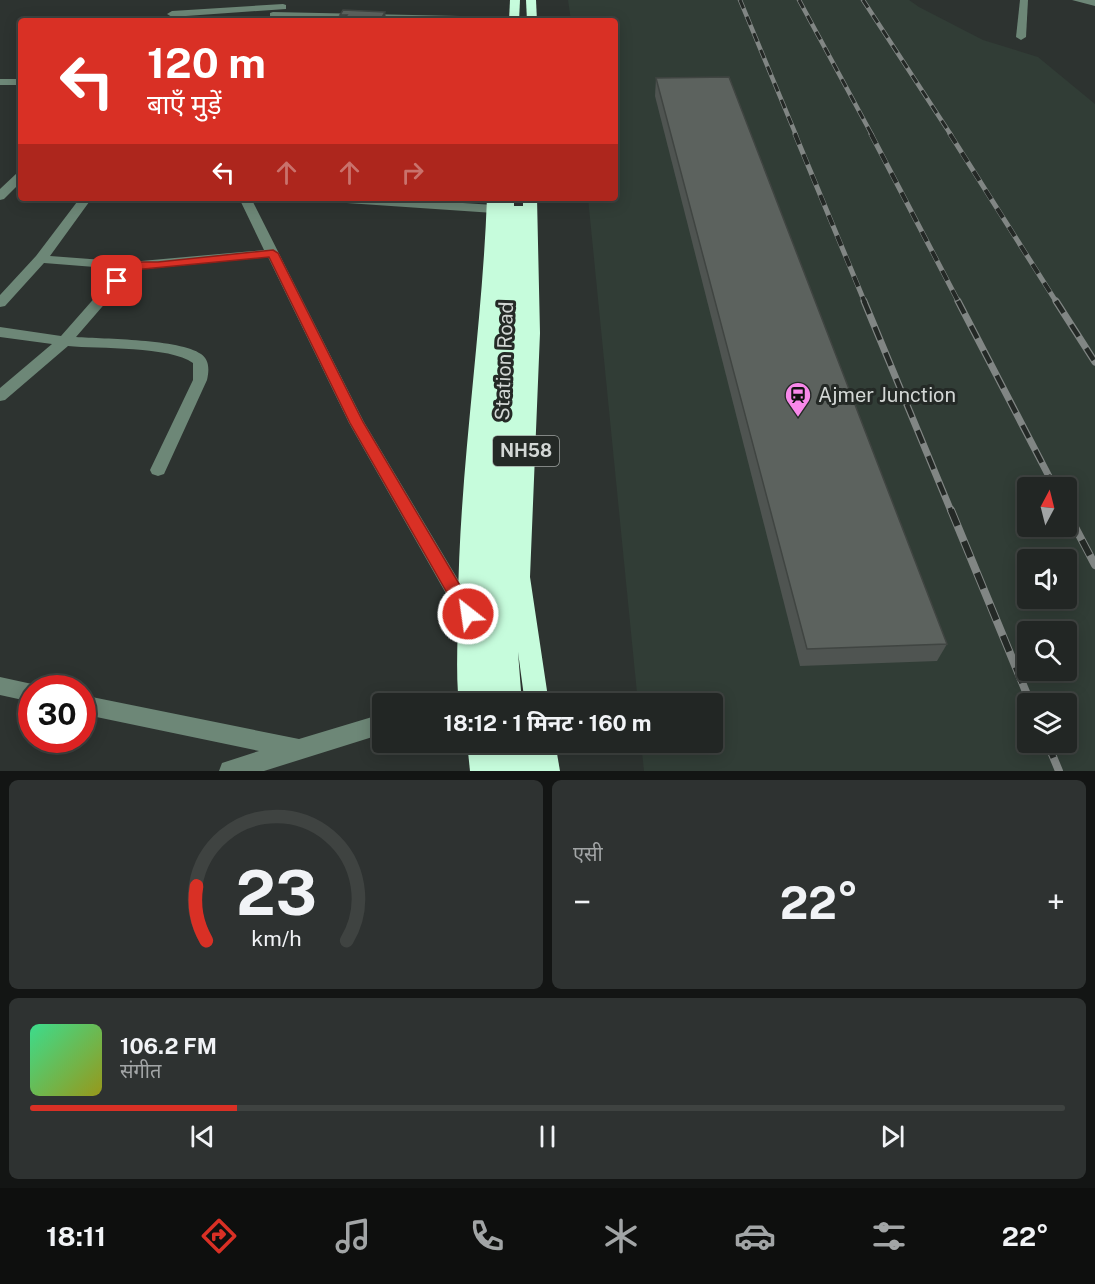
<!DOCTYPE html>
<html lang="hi">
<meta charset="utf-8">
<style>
:root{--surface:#222624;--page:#2e3231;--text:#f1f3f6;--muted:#a2a5a6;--line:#3f4341;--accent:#d93025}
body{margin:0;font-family:"Public Sans","Noto Sans Devanagari",sans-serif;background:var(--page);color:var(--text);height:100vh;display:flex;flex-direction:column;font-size:22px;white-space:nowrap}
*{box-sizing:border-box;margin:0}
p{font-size:20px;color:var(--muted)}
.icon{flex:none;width:33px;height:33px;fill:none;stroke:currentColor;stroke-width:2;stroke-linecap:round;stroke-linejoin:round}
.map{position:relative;height:771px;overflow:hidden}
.drawer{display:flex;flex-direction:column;gap:9px;padding:9px;background:#131514;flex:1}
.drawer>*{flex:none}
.top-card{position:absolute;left:18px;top:18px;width:600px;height:183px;border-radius:6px;box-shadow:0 3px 15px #0003,0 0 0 2px var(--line);background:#d93025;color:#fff;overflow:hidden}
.needle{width:39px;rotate:7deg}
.tools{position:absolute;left:1017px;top:477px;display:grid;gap:12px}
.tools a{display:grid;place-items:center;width:60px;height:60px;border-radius:6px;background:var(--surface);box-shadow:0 3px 15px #0003,0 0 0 2px var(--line);font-size:30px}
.speed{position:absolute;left:18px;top:675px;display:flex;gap:12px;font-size:30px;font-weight:700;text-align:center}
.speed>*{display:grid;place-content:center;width:78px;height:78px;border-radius:50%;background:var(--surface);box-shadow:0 3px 15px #0003,0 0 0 2px var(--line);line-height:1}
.speed .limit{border:9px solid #d22;background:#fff;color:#111}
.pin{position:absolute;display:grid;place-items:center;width:51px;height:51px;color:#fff;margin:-26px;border-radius:12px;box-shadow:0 3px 9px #0006}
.me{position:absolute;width:66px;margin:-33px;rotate:330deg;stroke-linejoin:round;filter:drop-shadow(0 0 4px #0008)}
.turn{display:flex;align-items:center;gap:21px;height:126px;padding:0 30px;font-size:27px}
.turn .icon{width:78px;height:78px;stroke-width:2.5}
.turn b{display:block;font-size:42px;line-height:51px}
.lanes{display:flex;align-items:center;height:57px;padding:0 30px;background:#0003;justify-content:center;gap:30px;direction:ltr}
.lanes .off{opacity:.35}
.big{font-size:45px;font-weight:700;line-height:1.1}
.drawer .card{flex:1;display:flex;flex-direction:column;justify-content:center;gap:9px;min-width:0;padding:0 21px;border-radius:9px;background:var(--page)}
.drawer .dial{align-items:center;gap:0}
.dial svg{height:156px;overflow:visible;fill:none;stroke:var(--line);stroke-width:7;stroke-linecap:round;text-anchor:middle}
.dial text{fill:var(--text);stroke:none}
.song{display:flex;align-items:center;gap:18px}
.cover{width:72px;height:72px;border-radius:9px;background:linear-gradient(135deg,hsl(150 70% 55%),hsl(60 70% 35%))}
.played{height:6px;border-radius:3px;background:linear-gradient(90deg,var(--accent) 20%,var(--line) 20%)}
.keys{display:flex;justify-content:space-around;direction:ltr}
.heat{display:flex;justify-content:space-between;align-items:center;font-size:33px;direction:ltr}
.drawer .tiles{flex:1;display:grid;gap:9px;grid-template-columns:1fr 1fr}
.card:last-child{grid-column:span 2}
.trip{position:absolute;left:372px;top:693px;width:351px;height:60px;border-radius:6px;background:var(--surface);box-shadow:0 3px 15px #0003,0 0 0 2px var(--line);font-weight:700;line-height:60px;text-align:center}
.menu{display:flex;height:96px;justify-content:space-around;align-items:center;background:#0e0f0e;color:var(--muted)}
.menu .icon{width:42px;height:42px}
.menu .current{color:var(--accent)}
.menu b{font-size:27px;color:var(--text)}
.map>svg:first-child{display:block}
</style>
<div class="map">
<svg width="1095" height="771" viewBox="0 0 1095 771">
<rect width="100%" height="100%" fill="#2d3330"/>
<path fill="#313d36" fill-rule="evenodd" d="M568,0H909L919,7L983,40L1038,57L1095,104V771H644L641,743L712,742V704L638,703L588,198H615V21H571ZM1028,488H1066V526H1028ZM1028,560H1066V598H1028ZM1028,632H1066V670H1028ZM1028,704H1066V742H1028Z"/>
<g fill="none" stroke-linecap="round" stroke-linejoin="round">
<g fill="#6d8777" fill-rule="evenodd">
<path d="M1020,0H1028L1026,37L1021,40L1016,37Z"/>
<path d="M1072,0H1095V6Z"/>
<path d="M283,4L286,5V9L172,17L167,14L172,11Z"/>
<path d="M273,12L506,17L511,20L426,21L270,17V13Z"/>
<rect x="0" y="79" width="21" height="6"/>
<path d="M21,172V182L4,199L0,200V189L17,173Z"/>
<path d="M80,198H92L50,256L130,262L264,250L239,198H251L364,422L475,608L477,614L475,620L468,622L461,620L349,423L268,257L134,270L76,337C104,339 180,339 201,354C210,360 209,371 207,380L164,474L158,476L152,474L150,470L193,380V363C170,346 99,349 68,346L5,400L0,401V388L52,344L0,337V327L61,336L120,269L44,263L5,306L0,307V295L36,256Z"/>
<path d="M326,198H385L494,205L500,209L494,213L332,202Z"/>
<path d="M0,677L32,684L40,688H32V702L0,695Z"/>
<path d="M471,688L478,690L481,697L478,704H439L442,697Z"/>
<path d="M82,695L299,739L382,714V734L264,771H219L222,763L259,751L82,714Z"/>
</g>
<g fill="#c6fcdc" fill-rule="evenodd">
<path d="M510,0H520L519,21H509Z"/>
<path d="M526,0H536L537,21H527Z"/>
<path d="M487,198H514V206H523V198H537L540,333L530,577L549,704H525L518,652L522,704H460L458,694C456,665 458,636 458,607C459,470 482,335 487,198Z"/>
<path d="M467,742H555L560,771H470Z"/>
</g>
<g stroke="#818684" stroke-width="4.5">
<g id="rail-far3">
<path d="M740,0L796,135"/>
<path d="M799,0L872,135"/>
<path d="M863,0L951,135"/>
</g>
</g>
<g stroke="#818684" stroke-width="5">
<g id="rail-far2">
<path d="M795,134L865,303"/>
<path d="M871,134L959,303"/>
<path d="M950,134L1057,303"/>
</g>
</g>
<g stroke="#818684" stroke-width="7">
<g id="rail-far1">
<path d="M864,301L951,511"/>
<path d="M958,301L1055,488"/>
<path d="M1056,301L1095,362"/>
</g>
</g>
<g stroke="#818684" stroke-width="8">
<g id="rail">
<path d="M951,510L1031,704"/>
<path d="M1066,510L1095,565"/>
<path d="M1047,742L1059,771"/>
</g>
</g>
<use href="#rail-far3" stroke="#242926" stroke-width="3" stroke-dasharray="9" stroke-linecap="butt"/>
<use href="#rail-far2" stroke="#242926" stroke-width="4" stroke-dasharray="11" stroke-linecap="butt"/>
<use href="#rail-far1" stroke="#242926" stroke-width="4.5" stroke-dasharray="14" stroke-linecap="butt"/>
<use href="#rail" stroke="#242926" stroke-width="6" stroke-dasharray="17" stroke-linecap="butt"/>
</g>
<g fill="#4f5451">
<path d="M385,12L386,21H341L340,15Z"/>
<path d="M656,78L947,644L937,661L800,666L655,96Z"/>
</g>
<path fill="#404542" d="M385,12L386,21H381V19Z"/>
<g fill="#5c625e" stroke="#404542" stroke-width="1.5">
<path d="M343,10L385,12L381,19H375L373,21H356L357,20L344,19L347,15H340Z"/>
<path d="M729,77L947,644L807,649L656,78Z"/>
</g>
<path fill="#d93025" stroke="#8d1f18" stroke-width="1.5" d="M273,250L278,253L363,422L474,609L477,614L474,619L468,621L462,619L350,423L269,257L133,270L121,284H113L111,281L126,263L130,262H158Z"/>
<defs>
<g id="station-pin" transform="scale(1.35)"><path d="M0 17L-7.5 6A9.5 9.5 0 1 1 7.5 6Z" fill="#f888ea" stroke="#242926"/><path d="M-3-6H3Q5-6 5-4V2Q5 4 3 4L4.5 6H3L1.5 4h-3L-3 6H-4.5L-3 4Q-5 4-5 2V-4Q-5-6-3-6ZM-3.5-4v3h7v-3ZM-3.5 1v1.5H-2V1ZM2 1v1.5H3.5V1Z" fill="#111"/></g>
</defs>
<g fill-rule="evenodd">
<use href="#station-pin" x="798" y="395"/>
</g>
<g text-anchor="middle" stroke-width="6" stroke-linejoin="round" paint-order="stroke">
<rect fill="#242926" stroke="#9ea3a0" stroke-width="1.5" x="493" y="436" width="66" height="30" rx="4.5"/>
<g font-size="18" font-weight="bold" fill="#d3d7d5">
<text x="526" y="457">NH58</text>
</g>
<g font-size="20" fill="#d3d7d5" stroke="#242926">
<text transform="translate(504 361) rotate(-88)" y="7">Station Road</text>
</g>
<g font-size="20" fill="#d3d7d5" stroke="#242926" text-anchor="start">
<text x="818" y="402">Ajmer Junction</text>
</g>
</g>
</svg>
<div class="tools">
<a><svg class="needle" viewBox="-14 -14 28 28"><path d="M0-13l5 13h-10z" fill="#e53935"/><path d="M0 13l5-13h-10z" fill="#a2a5a6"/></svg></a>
<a><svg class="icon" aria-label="sound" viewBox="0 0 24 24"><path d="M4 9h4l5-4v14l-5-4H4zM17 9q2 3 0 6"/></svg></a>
<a><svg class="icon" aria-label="search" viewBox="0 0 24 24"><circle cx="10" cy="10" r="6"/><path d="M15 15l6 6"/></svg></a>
<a><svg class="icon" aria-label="layers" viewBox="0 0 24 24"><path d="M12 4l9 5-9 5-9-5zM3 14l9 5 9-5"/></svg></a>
</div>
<div class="speed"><div class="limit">30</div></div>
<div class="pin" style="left:117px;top:281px;background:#d93025"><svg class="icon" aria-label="arrive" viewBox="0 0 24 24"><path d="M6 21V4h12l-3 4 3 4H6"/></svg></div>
<svg class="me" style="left:468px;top:614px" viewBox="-20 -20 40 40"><circle r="17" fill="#d93025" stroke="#fff" stroke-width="3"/><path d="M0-11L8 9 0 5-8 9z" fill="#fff"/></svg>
<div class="trip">18:12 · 1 मिनट · 160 m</div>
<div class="top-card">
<div class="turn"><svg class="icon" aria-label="left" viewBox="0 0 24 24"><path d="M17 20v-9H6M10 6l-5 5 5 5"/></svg><div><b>120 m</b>बाएँ मुड़ें</div></div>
<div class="lanes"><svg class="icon" aria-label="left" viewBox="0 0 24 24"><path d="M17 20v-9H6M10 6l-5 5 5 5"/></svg><svg class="icon off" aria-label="ahead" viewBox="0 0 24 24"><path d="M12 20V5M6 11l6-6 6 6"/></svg><svg class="icon off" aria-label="ahead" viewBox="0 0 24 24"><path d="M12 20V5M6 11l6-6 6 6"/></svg><svg class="icon off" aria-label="right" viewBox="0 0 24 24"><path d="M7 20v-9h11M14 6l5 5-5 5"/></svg></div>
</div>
</div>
<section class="drawer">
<div class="tiles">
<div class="card dial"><svg viewBox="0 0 100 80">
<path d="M14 69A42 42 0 1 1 86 69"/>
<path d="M14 69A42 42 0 0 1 9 41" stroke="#d93025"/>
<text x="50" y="56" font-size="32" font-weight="700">23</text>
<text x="50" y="72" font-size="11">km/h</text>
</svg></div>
<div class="card"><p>एसी</p>
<div class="heat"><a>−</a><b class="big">22°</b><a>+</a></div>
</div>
<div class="card">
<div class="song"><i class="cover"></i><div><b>106.2 FM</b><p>संगीत</p></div></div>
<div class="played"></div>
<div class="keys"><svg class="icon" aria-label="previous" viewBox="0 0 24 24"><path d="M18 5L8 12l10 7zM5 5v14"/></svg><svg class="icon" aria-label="pause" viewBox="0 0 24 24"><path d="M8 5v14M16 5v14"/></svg><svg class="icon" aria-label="next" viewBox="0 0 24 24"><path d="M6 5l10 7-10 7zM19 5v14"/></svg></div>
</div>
</div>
</section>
<nav class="menu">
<b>18:11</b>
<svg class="icon current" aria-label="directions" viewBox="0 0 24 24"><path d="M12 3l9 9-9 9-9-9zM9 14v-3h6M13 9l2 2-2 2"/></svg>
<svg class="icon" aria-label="music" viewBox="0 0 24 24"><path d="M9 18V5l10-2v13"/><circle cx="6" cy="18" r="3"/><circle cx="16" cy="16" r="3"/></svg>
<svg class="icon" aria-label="phone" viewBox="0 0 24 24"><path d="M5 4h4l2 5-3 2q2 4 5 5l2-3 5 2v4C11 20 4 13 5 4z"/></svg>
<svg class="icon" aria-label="climate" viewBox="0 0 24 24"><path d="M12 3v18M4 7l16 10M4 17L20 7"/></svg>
<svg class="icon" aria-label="car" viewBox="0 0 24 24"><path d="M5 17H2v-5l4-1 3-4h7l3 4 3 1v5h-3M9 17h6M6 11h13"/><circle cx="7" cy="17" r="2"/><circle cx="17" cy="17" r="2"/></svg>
<svg class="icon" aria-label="filters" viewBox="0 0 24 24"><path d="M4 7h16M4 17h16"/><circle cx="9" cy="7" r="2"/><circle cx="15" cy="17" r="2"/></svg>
<b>22°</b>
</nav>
